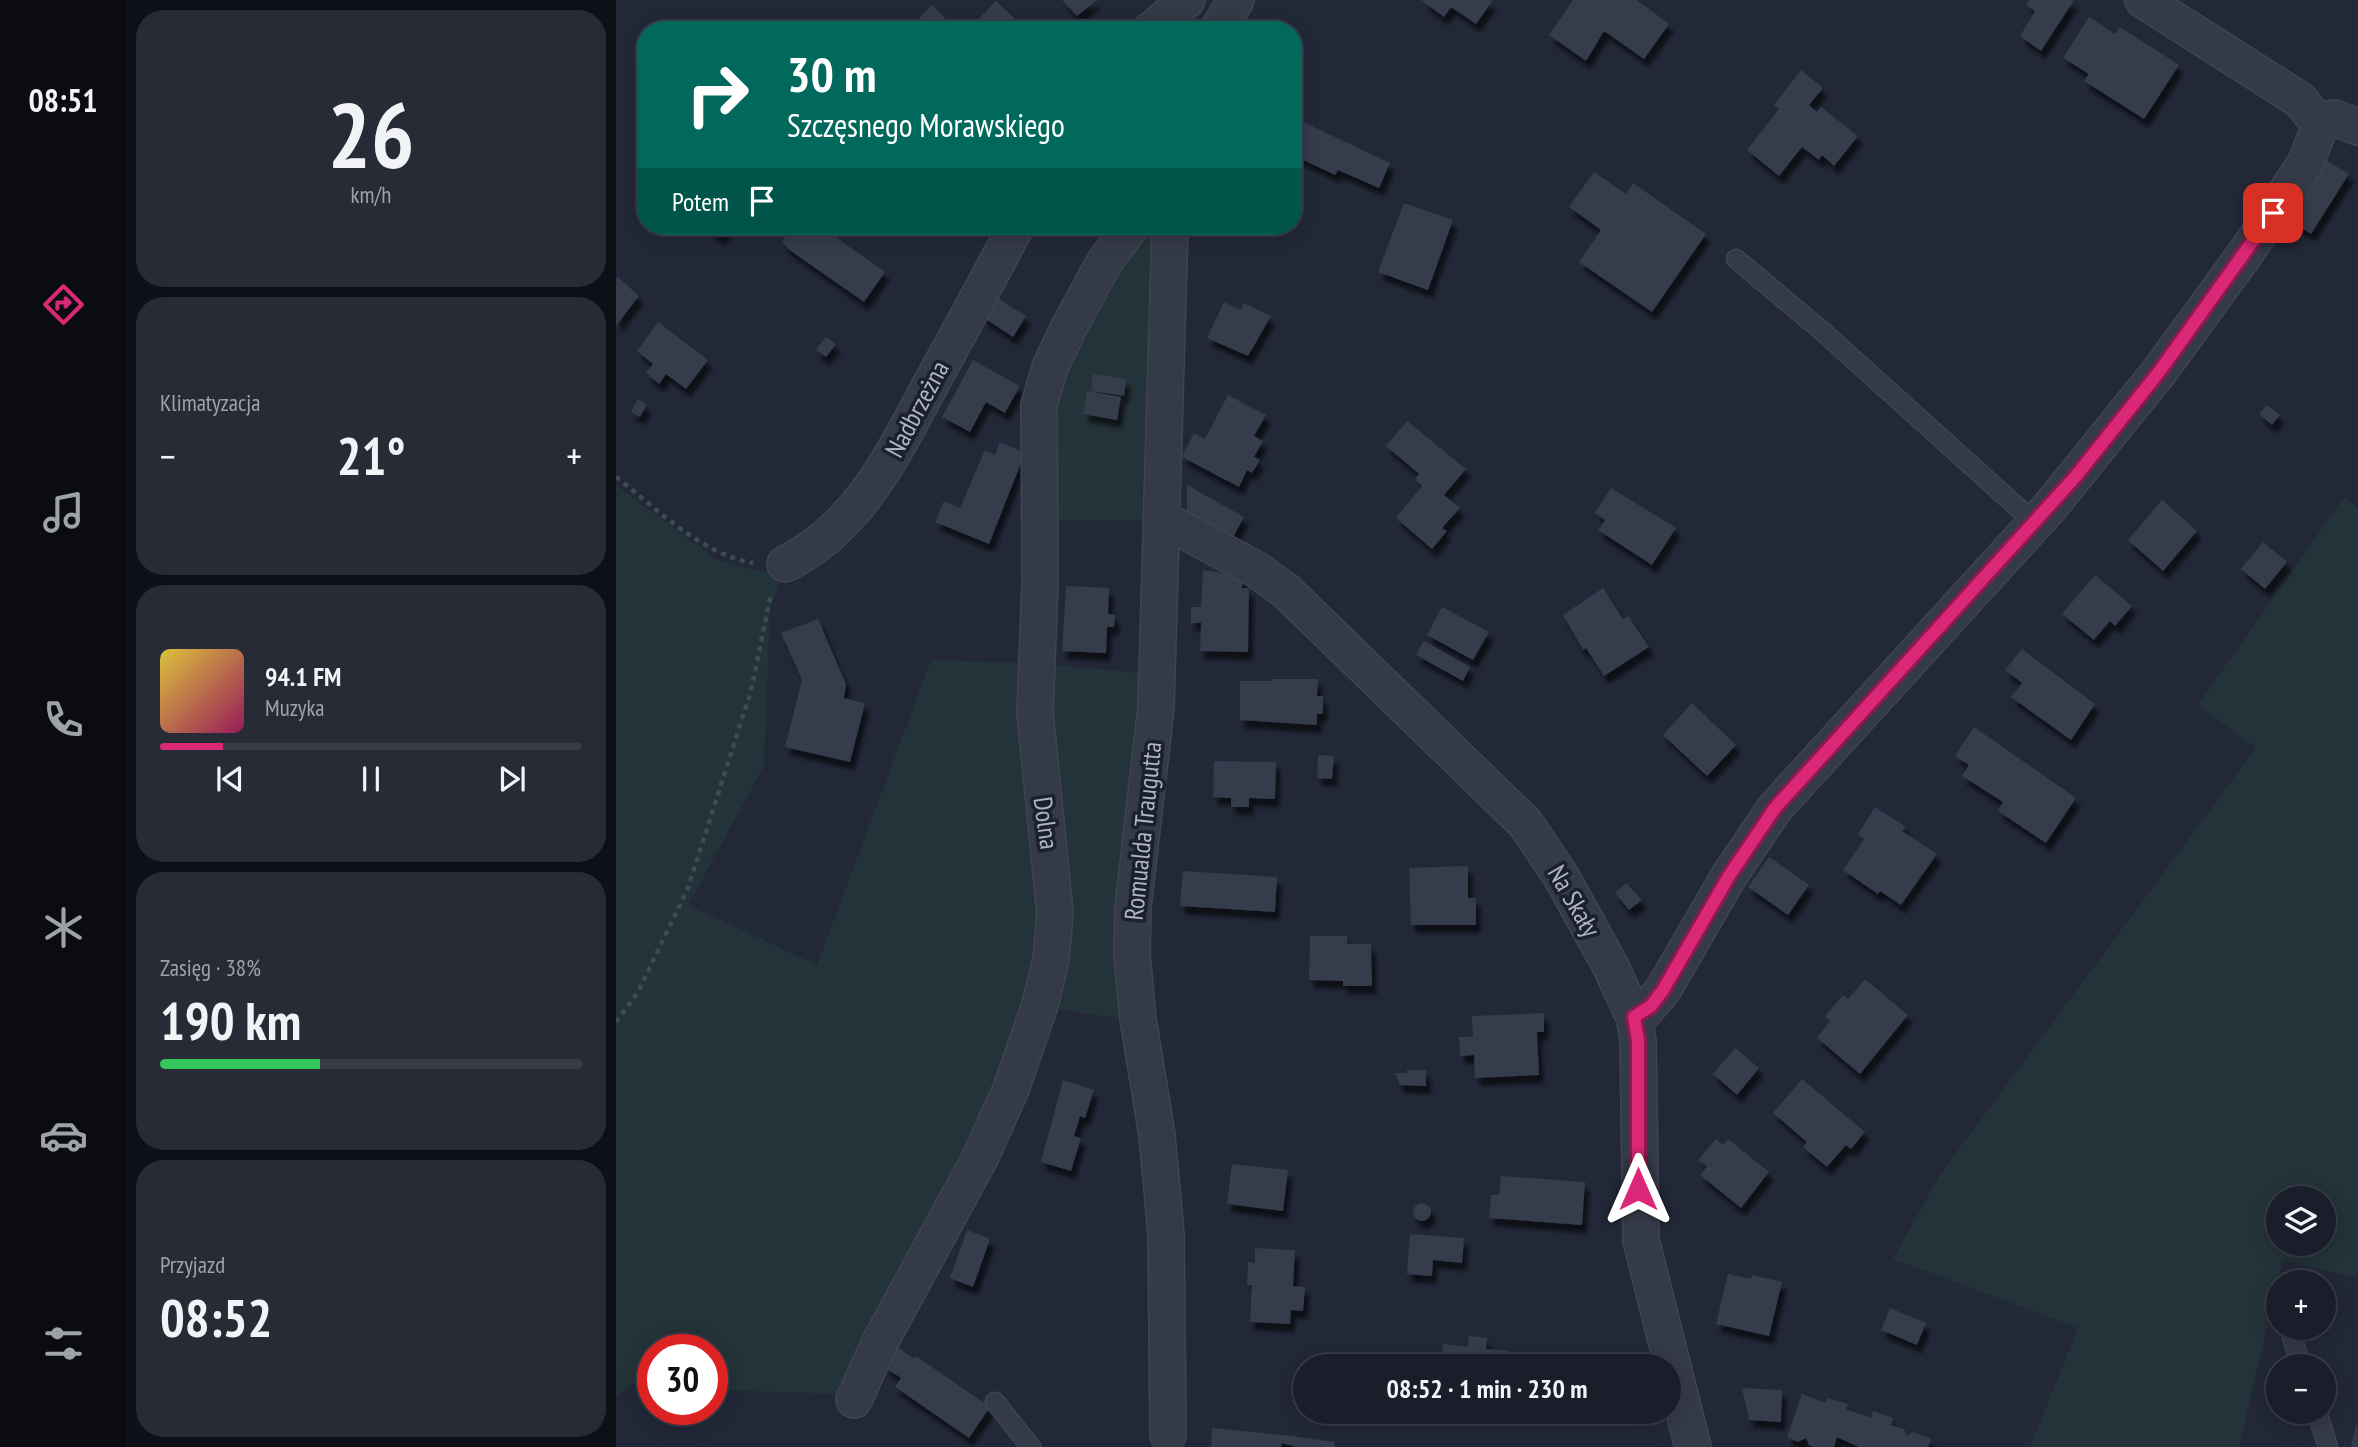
<!DOCTYPE html>
<html lang="pl">
<meta charset="utf-8">
<style>
:root{--surface:#1a1e2a;--page:#272b36;--text:#f1f3f6;--muted:#9fa2a8;--line:#383c47;--accent:#db2777}
body{margin:0;font-family:"PT Sans Narrow",sans-serif;background:var(--page);color:var(--text);height:100vh;display:flex;flex-direction:column;font-size:26px;white-space:nowrap}
*{box-sizing:border-box;margin:0}
p{font-size:23px;color:var(--muted)}
.icon{flex:none;width:38px;height:38px;fill:none;stroke:currentColor;stroke-width:2;stroke-linecap:round;stroke-linejoin:round}
.map{position:relative;flex:1;overflow:hidden}
.panel{display:flex;flex-direction:column;gap:10px;padding:10px;background:#0e1017;width:490px}
.panel>*{flex:none}
.hud{position:absolute;left:21px;top:21px;width:665px;height:214px;border-radius:28px;box-shadow:0 4px 18px #0003,0 0 0 2px var(--line);background:#00695c;color:#fff;overflow:hidden}
.controls{position:absolute;left:1650px;top:1186px;display:grid;gap:14px}
.controls a{display:grid;place-items:center;width:70px;height:70px;border-radius:50%;background:var(--surface);box-shadow:0 4px 18px #0003,0 0 0 2px var(--line);font-size:35px}
.speed{position:absolute;left:21px;top:1334px;display:flex;gap:14px;font-size:35px;font-weight:700;text-align:center}
.speed>*{display:grid;place-content:center;width:91px;height:91px;border-radius:50%;background:var(--surface);box-shadow:0 4px 18px #0003,0 0 0 2px var(--line);line-height:1}
.speed .limit{border:10px solid #d22;background:#fff;color:#111}
.pin{position:absolute;display:grid;place-items:center;width:60px;height:60px;color:#fff;margin:-30px;border-radius:14px;box-shadow:0 4px 10px #0006}
.me{position:absolute;width:77px;margin:-38px;rotate:0deg;stroke-linejoin:round;filter:drop-shadow(0 0 5px #0008)}
.turn{display:flex;align-items:center;gap:24px;height:147px;padding:0 35px;font-size:32px}
.turn .icon{width:91px;height:91px;stroke-width:2.5}
.turn b{display:block;font-size:49px;line-height:60px}
.then{display:flex;align-items:center;height:66px;padding:0 35px;background:#0003;gap:14px;font-size:26px}
.big{font-size:52px;font-weight:700;line-height:1.1}
.panel .tile{flex:1;display:flex;flex-direction:column;justify-content:center;gap:10px;min-width:0;padding:0 24px;border-radius:28px;background:var(--page)}
.panel .dial{align-items:center;gap:0}
.dial b{font-size:91px;line-height:1}
.song{display:flex;align-items:center;gap:21px}
.cover{width:84px;height:84px;border-radius:10px;background:linear-gradient(135deg,hsl(50 70% 55%),hsl(330 70% 35%))}
.played{height:7px;border-radius:4px;background:linear-gradient(90deg,var(--accent) 15%,var(--line) 15%)}
.keys{display:flex;justify-content:space-around;direction:ltr}
.heat{display:flex;justify-content:space-between;align-items:center;font-size:38px;direction:ltr}
.charge{height:10px;border-radius:5px;background:linear-gradient(90deg,#34c759 38%,var(--line) 0)}
.trip{position:absolute;left:677px;top:1354px;width:388px;height:70px;border-radius:35px;background:var(--surface);box-shadow:0 4px 18px #0003,0 0 0 2px var(--line);font-weight:700;line-height:70px;text-align:center}
main{display:flex;flex:1;min-height:0}
.tab-bar{display:flex;flex-direction:column;width:126px;justify-content:space-around;align-items:center;background:#0a0c11;color:var(--muted)}
.tab-bar .icon{width:49px;height:49px}
.tab-bar .active{color:var(--accent)}
.tab-bar b{font-size:32px;color:var(--text)}
.map>svg:first-child{display:block}
</style>
<main>
<nav class="tab-bar">
<b>08:51</b>
<svg class="icon active" aria-label="directions" viewBox="0 0 24 24"><path d="M12 3l9 9-9 9-9-9zM9 14v-3h6M13 9l2 2-2 2"/></svg>
<svg class="icon" aria-label="music" viewBox="0 0 24 24"><path d="M9 18V5l10-2v13"/><circle cx="6" cy="18" r="3"/><circle cx="16" cy="16" r="3"/></svg>
<svg class="icon" aria-label="phone" viewBox="0 0 24 24"><path d="M5 4h4l2 5-3 2q2 4 5 5l2-3 5 2v4C11 20 4 13 5 4z"/></svg>
<svg class="icon" aria-label="climate" viewBox="0 0 24 24"><path d="M12 3v18M4 7l16 10M4 17L20 7"/></svg>
<svg class="icon" aria-label="car" viewBox="0 0 24 24"><path d="M5 17H2v-5l4-1 3-4h7l3 4 3 1v5h-3M9 17h6M6 11h13"/><circle cx="7" cy="17" r="2"/><circle cx="17" cy="17" r="2"/></svg>
<svg class="icon" aria-label="filters" viewBox="0 0 24 24"><path d="M4 7h16M4 17h16"/><circle cx="9" cy="7" r="2"/><circle cx="15" cy="17" r="2"/></svg>
</nav>
<section class="panel">
<div class="tile dial"><b>26</b><p>km/h</p></div>
<div class="tile"><p>Klimatyzacja</p>
<div class="heat"><a>−</a><b class="big">21°</b><a>+</a></div>
</div>
<div class="tile">
<div class="song"><i class="cover"></i><div><b>94.1 FM</b><p>Muzyka</p></div></div>
<div class="played"></div>
<div class="keys"><svg class="icon" aria-label="previous" viewBox="0 0 24 24"><path d="M18 5L8 12l10 7zM5 5v14"/></svg><svg class="icon" aria-label="pause" viewBox="0 0 24 24"><path d="M8 5v14M16 5v14"/></svg><svg class="icon" aria-label="next" viewBox="0 0 24 24"><path d="M6 5l10 7-10 7zM19 5v14"/></svg></div>
</div>
<div class="tile"><p>Zasięg · 38%</p><b class="big">190 km</b><div class="charge"></div></div>
<div class="tile"><p>Przyjazd</p><b class="big">08:52</b></div>
</section>
<div class="map">
<svg width="1742" height="1447" viewBox="0 0 1742 1447">
<defs>
<filter id="shadow"><feDropShadow dx="4.5" dy="8" stdDeviation="2" flood-color="#0009"/></filter>
</defs>
<rect width="100%" height="100%" fill="#222838"/>
<g fill="#243339" fill-rule="evenodd">
<path d="M523,226H548L539,521L432,520L430,405Z"/>
<path d="M0,485L101,560L145,572L188,563L165,579L154,609L148,766L72,905L201,965L315,660L413,663L433,913L386,1085L230,1394L96,1390V1349H37V1367L0,1397Z"/>
<path d="M1728,497L1742,508V1278L1667,1260L1623,1447H1414L1462,1328L1277,1259L1323,1176L1640,748L1582,705ZM1662,1199H1708V1244H1662Z"/>
<path d="M429,664L534,674L514,1020L432,1008Z"/>
</g>
<g fill="#343c4e" filter="url(#shadow)">
<path d="M446,0H481L461,16Z"/>
<path d="M805,0H877L860,24L835,7L828,17Z"/>
<path d="M957,0H1021L1053,24L1028,59L988,31L970,61L933,35Z"/>
<path d="M1413,0H1458L1425,51L1404,36L1419,11L1410,5Z"/>
<path d="M380,1L411,30H363L357,25Z"/>
<path d="M316,5L331,20L321,30H309L300,22Z"/>
<path d="M1473,17L1499,34L1504,27L1563,65L1528,119L1468,81L1473,74L1447,58Z"/>
<path d="M1185,70L1207,88L1193,105L1201,112L1205,107L1242,136L1218,166L1206,155L1203,160L1186,147L1163,176L1131,150L1163,109L1158,105Z"/>
<path d="M687,122L774,163L763,188L722,170L719,175L677,155V131L682,133Z"/>
<path d="M1707,158L1733,174L1695,234L1670,218Z"/>
<path d="M978,172L1010,194L1017,183L1090,234L1036,312L963,262L985,230L953,207Z"/>
<path d="M788,203L837,220L812,290L762,272Z"/>
<path d="M89,226H113L104,238Z"/>
<path d="M177,226H204L269,272L248,302L172,249L166,241Z"/>
<path d="M2,277L23,296L0,326V280Z"/>
<path d="M378,296L410,316L397,337L365,316Z"/>
<path d="M608,302L625,310L627,303L655,316L632,356L591,338Z"/>
<path d="M42,322L92,360L70,389L50,374L43,384L30,373L37,364L21,351Z"/>
<path d="M210,337L220,344L210,357L200,350Z"/>
<path d="M357,360L404,386L389,413L370,402L354,432L326,417Z"/>
<path d="M477,374L510,379L508,396L475,391Z"/>
<path d="M471,391L505,397L501,420L467,414Z"/>
<path d="M612,395L650,415L638,436L647,441L638,457L644,460L636,473L631,470L623,487L566,457L578,433L589,439Z"/>
<path d="M22,399L31,405L24,417L15,412Z"/>
<path d="M1651,405L1664,415L1656,425L1643,414Z"/>
<path d="M791,421L850,469L828,495L844,508L826,528L831,531L816,549L780,518L806,486L799,479L803,474L770,446Z"/>
<path d="M384,442L409,453L373,544L319,522L328,501L344,508L369,450L379,455Z"/>
<path d="M571,485L628,517L614,543L571,519Z"/>
<path d="M995,488L1060,528L1036,565L982,530L989,520L979,513Z"/>
<path d="M1546,500L1581,531L1547,571L1512,540Z"/>
<path d="M1647,542L1671,562L1649,589L1625,569Z"/>
<path d="M587,570L627,576L626,588H633L632,652L584,651L585,623H575V607H585Z"/>
<path d="M1479,575L1516,606L1499,626L1494,621L1478,640L1446,614Z"/>
<path d="M450,586L493,588L492,614L499,615L498,627H491L490,653L446,651Z"/>
<path d="M987,588L1007,619L1012,616L1033,647L988,676L970,648L967,650L947,615Z"/>
<path d="M826,607L873,632L857,660L811,635Z"/>
<path d="M202,619L230,684L228,698L249,703L234,762L169,747L186,680L165,633Z"/>
<path d="M808,641L854,667L847,681L800,655Z"/>
<path d="M1406,649L1479,704L1455,740L1395,697L1406,683L1389,670Z"/>
<path d="M656,679H702L701,696H707V714H701V725L624,720V681H656Z"/>
<path d="M1076,703L1120,745L1091,776L1047,735Z"/>
<path d="M1358,727L1460,798L1430,843L1382,811L1387,802L1346,776L1353,765L1339,756Z"/>
<path d="M702,755L718,756L716,779L701,778Z"/>
<path d="M598,761L660,762L659,799L633,798V807H615V798L597,797Z"/>
<path d="M1259,807L1290,827L1286,831L1321,854L1285,905L1264,891L1262,894L1227,870L1248,839L1242,834Z"/>
<path d="M1153,857L1193,885L1172,915L1132,887Z"/>
<path d="M852,866V898H860V925H795L793,868Z"/>
<path d="M567,871L661,877L659,912L564,906Z"/>
<path d="M1010,883L1026,900L1013,910L999,893Z"/>
<path d="M694,936H731V944H755L756,986H727V981L693,980Z"/>
<path d="M1249,979L1292,1015L1244,1074L1201,1038L1214,1021L1209,1016L1227,995L1232,999Z"/>
<path d="M928,1013V1032H921L923,1075L859,1078L858,1055L844,1056L843,1037H857L856,1016Z"/>
<path d="M1119,1048L1143,1068L1121,1095L1097,1074Z"/>
<path d="M791,1070H810V1086L784,1085L779,1073H791Z"/>
<path d="M1186,1079L1249,1132L1235,1149L1230,1145L1211,1167L1187,1147L1191,1142L1157,1113Z"/>
<path d="M447,1080L478,1090L469,1118L464,1116L458,1136L465,1138L455,1171L425,1162Z"/>
<path d="M1100,1139L1107,1145L1112,1139L1153,1172L1125,1208L1084,1175L1091,1166L1082,1160Z"/>
<path d="M616,1164L672,1170L667,1211L611,1204Z"/>
<path d="M885,1176L969,1182L966,1225L873,1218L875,1195H883Z"/>
<circle cx="806" cy="1212" r="9"/>
<path d="M351,1230L374,1239L357,1287L334,1278Z"/>
<path d="M794,1234L848,1238L846,1263L817,1260L816,1276L791,1274Z"/>
<path d="M639,1248L679,1250L677,1286L689,1287L687,1311L675,1310L674,1324L634,1322L636,1285H631L632,1262L639,1263Z"/>
<path d="M1112,1274L1135,1279L1136,1275L1166,1282L1153,1336L1100,1324Z"/>
<path d="M1274,1308L1310,1323L1301,1345L1265,1330Z"/>
<path d="M853,1336L871,1338L870,1349L894,1351L892,1367H810L811,1356L826,1358L827,1344L852,1347Z"/>
<path d="M282,1347L298,1359L300,1356L374,1407L353,1438L279,1387L285,1378L268,1367Z"/>
<path d="M1126,1388L1166,1390L1165,1422L1133,1420Z"/>
<path d="M1186,1394L1210,1403L1211,1398L1232,1404L1230,1409L1255,1418L1257,1411L1277,1418L1275,1425L1288,1429L1291,1436L1297,1432L1315,1439L1312,1447H1243L1221,1437L1218,1447H1198L1193,1445L1190,1438L1182,1442L1171,1437Z"/>
<path d="M1741,1421L1742,1447H1735Z"/>
<path d="M596,1428L667,1435L719,1442L718,1447H681L666,1443L665,1447H595Z"/>
</g>
<g fill="none" stroke-linecap="round" stroke-linejoin="round">
<g stroke="#3f4452" stroke-width="21">
<g id="service">
<path d="M1120,259L1205,330L1419,523"/>
<path d="M1676,1337L1686,1367"/>
<path d="M379,1402L415,1447"/>
<path d="M1701,1412L1712,1447"/>
</g>
</g>
<g stroke="#3f4452" stroke-width="38">
<g id="minor">
<path d="M535,30L571,0"/>
<path d="M602,30L620,0"/>
<path d="M1702,122L1718,118L1742,127"/>
<path d="M547,519L641,570L670,591L910,824L946,878L995,967L1018,1017L1022,1040L1025,1240L1077,1447"/>
<path d="M169,564C248,525 281,445 322,371C348,323 375,275 400,226"/>
<path d="M1018,1017L1026,1014L1047,990L1113,876L1159,808L1433,508L1543,372L1629,254L1689,164L1701,134L1702,122L1684,100L1527,0"/>
<path d="M238,1400L264,1342L364,1158L395,1089L424,1005L435,959L439,913L419,713L424,582L423,405L434,367L453,327L489,261L515,226"/>
<path d="M552,1435L550,1234L541,1135L522,1019L516,955L517,907L540,708L554,226"/>
</g>
</g>
<g stroke="#3c4d51" stroke-width="4.5" stroke-dasharray="5 5" stroke-linecap="butt">
<path d="M0,477C41,509 85,554 137,563"/>
<path d="M0,1022L22,992L72,888L135,691L155,593"/>
</g>
<use href="#service" stroke="#353a48" stroke-width="18"/>
<use href="#minor" stroke="#353a48" stroke-width="35"/>
</g>
<g fill="none" stroke-linecap="round" stroke-linejoin="round">
<g stroke="#8e194d" stroke-width="18">
<path id="route" d="M1022,1189V1040L1018,1017L1035,1006L1047,990L1113,876L1159,808L1460,476L1543,372L1657,213"/>
</g>
<use href="#route" stroke="#db2777" stroke-width="12"/>
</g>
<g text-anchor="middle" stroke-width="7" stroke-linejoin="round" paint-order="stroke">
<g font-size="26" fill="#b0b5c5" stroke="#1b202d">
<text transform="translate(301 409) rotate(-62)" y="9">Nadbrzeżna</text>
<text transform="translate(430 823) rotate(82)" y="9">Dolna</text>
<text transform="translate(527 831) rotate(-84)" y="9">Romualda Traugutta</text>
<text transform="translate(958 901) rotate(60)" y="9">Na Skały</text>
</g>
</g>
</svg>
<div class="controls">
<a><svg class="icon" aria-label="layers" viewBox="0 0 24 24"><path d="M12 4l9 5-9 5-9-5zM3 14l9 5 9-5"/></svg></a>
<a>+</a>
<a>−</a>
</div>
<div class="speed"><div class="limit">30</div></div>
<div class="pin" style="left:1657px;top:213px;background:#d93025"><svg class="icon" aria-label="arrive" viewBox="0 0 24 24"><path d="M6 21V4h12l-3 4 3 4H6"/></svg></div>
<svg class="me" style="left:1022px;top:1189px" viewBox="-20 -20 40 40"><path d="M0-17L14 15 0 8-14 15z" fill="#db2777" stroke="#fff" stroke-width="4"/></svg>
<div class="trip">08:52 · 1 min · 230 m</div>
<div class="hud">
<div class="turn"><svg class="icon" aria-label="right" viewBox="0 0 24 24"><path d="M7 20v-9h11M14 6l5 5-5 5"/></svg><div><b>30 m</b>Szczęsnego Morawskiego</div></div>
<div class="then">Potem<svg class="icon" aria-label="arrive" viewBox="0 0 24 24"><path d="M6 21V4h12l-3 4 3 4H6"/></svg></div>
</div>
</div>
</main>
